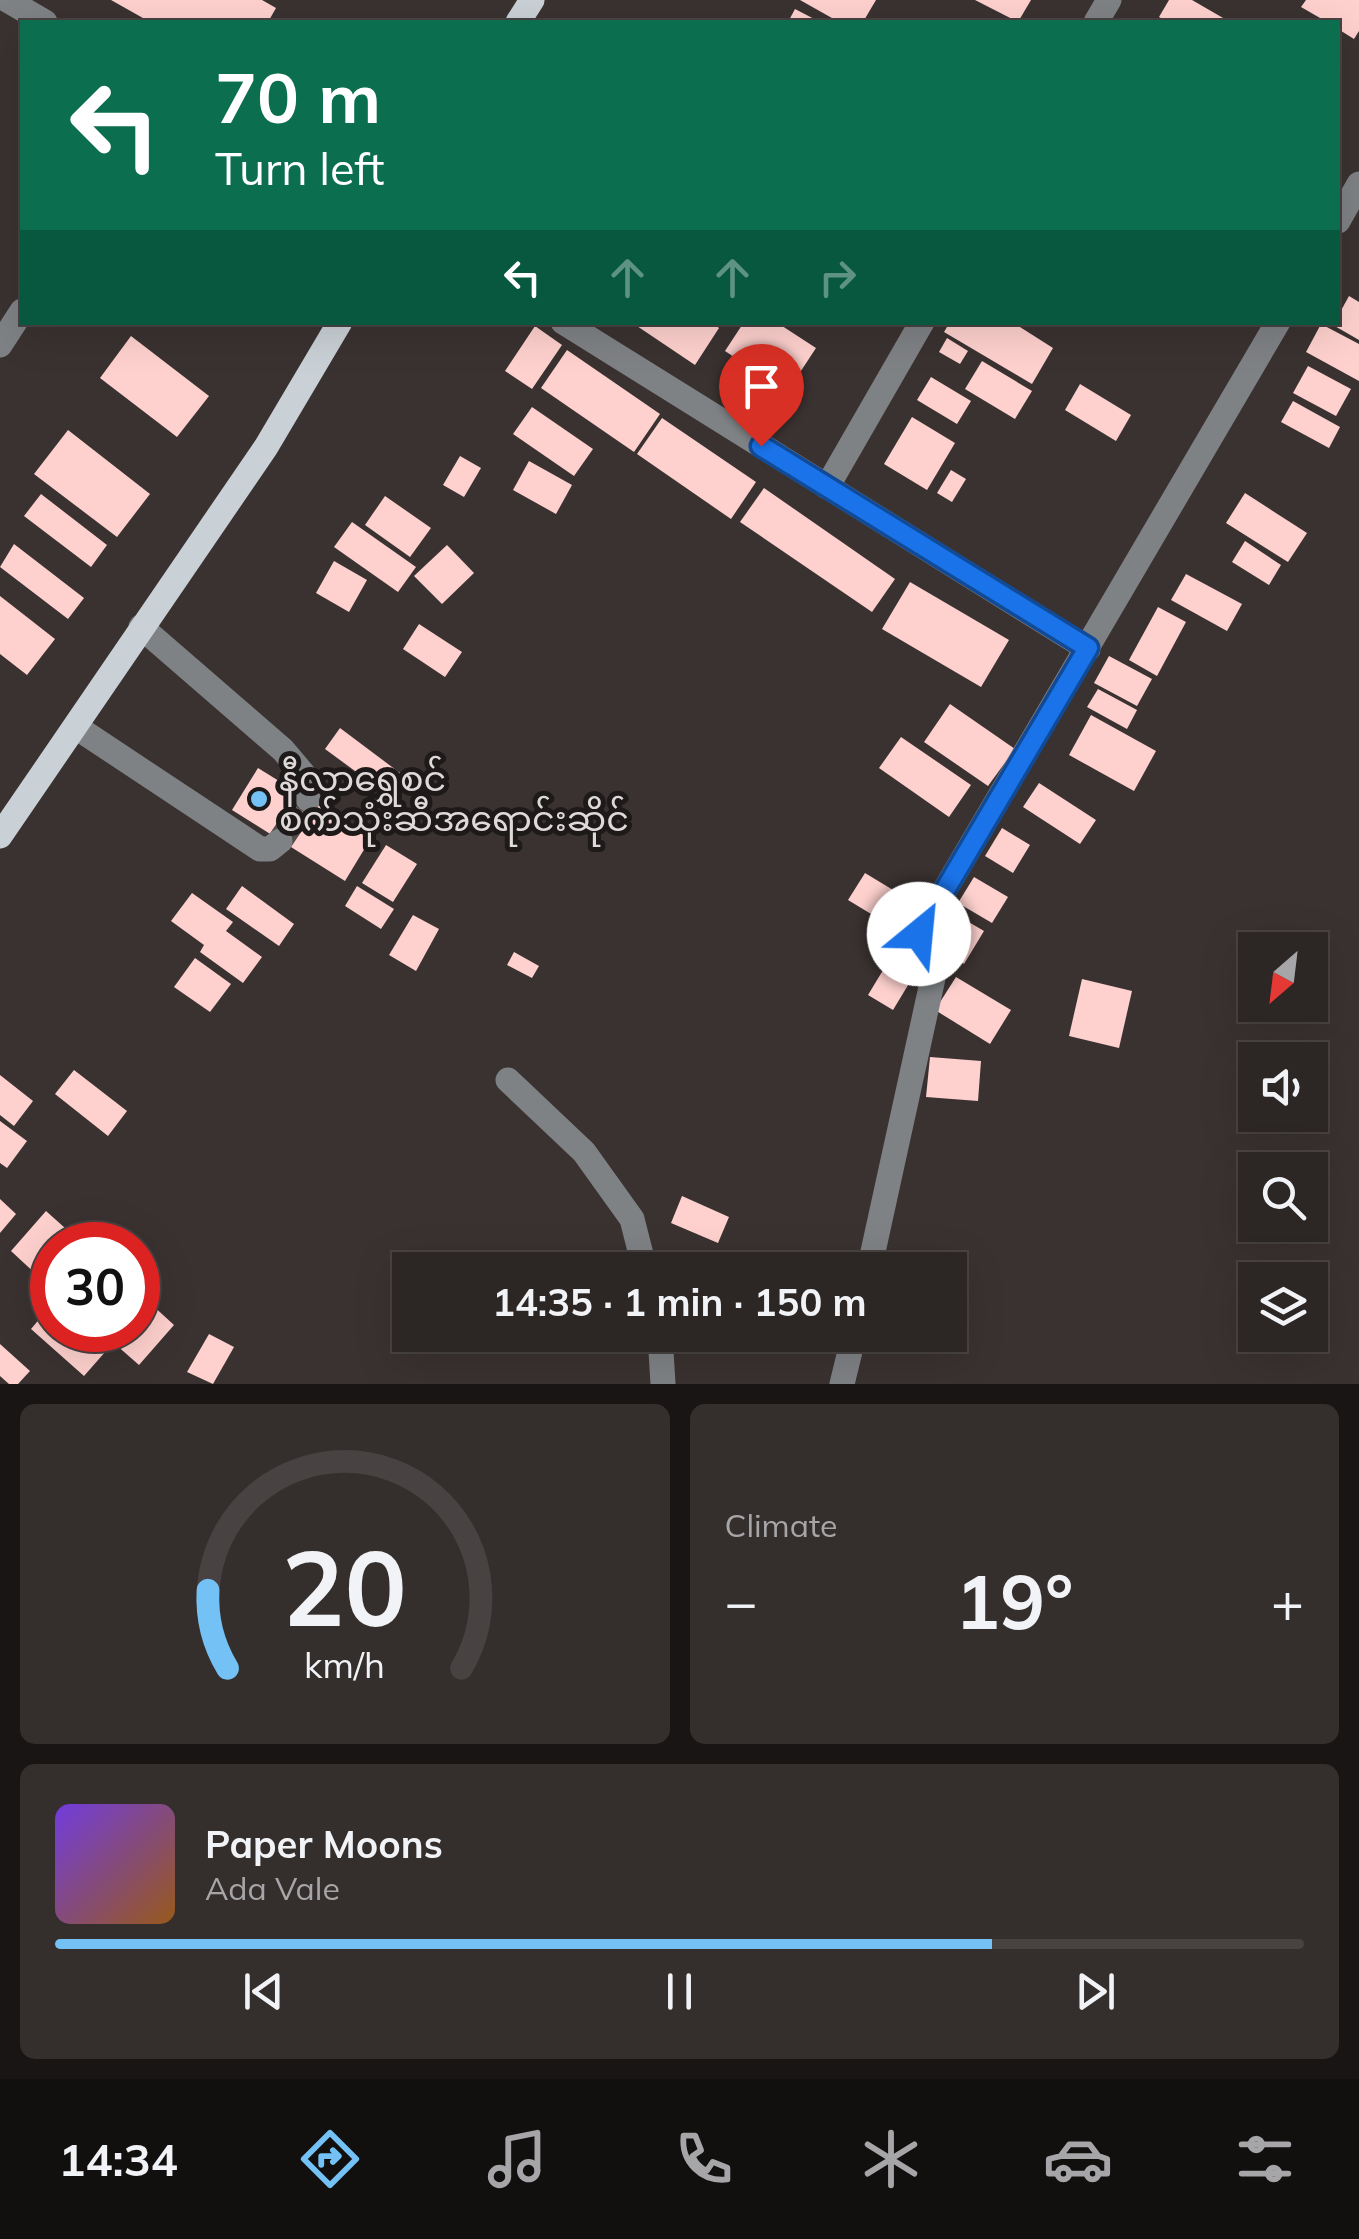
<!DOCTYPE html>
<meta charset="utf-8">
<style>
:root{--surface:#2c2625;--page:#342e2d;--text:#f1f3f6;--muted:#a6a5a7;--line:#484342;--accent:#73c1f5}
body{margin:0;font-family:Mulish,"Noto Sans Myanmar",sans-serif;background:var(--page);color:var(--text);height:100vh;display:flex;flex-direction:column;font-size:38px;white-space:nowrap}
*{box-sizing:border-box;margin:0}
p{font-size:32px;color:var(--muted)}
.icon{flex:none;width:55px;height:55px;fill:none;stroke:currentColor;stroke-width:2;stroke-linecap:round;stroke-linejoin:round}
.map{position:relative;height:1384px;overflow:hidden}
.drawer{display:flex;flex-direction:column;gap:20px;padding:20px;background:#181514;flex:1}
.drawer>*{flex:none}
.hud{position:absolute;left:20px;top:20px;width:1320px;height:305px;border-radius:0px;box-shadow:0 10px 40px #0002,0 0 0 2px var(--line);background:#0b6e4f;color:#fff;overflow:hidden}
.needle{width:65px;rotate:208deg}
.fabs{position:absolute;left:1238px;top:932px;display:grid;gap:20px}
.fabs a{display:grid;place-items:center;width:90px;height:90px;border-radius:0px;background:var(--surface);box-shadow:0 10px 40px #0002,0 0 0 2px var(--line);font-size:50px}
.speed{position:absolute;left:30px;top:1222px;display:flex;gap:20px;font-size:50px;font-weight:700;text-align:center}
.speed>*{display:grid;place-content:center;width:130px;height:130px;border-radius:50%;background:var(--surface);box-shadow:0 10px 40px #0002,0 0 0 2px var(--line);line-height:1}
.speed .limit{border:15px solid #d22;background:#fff;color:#111}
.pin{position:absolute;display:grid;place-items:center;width:85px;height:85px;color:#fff;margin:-102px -42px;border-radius:50% 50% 50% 0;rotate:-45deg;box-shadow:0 0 10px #0007}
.pin .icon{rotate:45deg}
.me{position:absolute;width:110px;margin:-55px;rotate:28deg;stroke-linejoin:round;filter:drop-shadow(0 0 8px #0008)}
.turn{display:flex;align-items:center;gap:35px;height:210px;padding:0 30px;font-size:45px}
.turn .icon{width:130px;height:130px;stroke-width:2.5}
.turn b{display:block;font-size:70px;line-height:85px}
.lanes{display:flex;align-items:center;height:95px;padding:0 30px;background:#0003;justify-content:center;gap:50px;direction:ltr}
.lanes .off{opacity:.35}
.big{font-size:75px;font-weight:700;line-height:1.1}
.drawer .tile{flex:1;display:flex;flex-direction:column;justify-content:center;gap:15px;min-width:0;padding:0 35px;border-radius:15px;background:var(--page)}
.drawer .dial{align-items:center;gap:0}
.dial svg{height:260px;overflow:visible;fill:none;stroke:var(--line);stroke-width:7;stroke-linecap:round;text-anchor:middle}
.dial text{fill:var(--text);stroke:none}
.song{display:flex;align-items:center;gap:30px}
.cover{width:120px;height:120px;border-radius:15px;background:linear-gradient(135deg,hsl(260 70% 55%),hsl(30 70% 35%))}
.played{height:10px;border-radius:5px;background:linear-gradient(90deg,var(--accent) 75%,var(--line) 75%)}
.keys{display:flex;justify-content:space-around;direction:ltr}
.heat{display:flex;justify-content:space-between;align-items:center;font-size:55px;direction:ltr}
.drawer .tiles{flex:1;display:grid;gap:20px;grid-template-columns:1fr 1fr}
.tile:last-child{grid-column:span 2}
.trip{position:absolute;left:392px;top:1252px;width:575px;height:100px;border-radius:0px;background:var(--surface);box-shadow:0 10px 40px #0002,0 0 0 2px var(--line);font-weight:700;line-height:100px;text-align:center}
.menu{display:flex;height:160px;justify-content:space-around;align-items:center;background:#120f0f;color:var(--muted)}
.menu .icon{width:70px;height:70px}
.menu .active{color:var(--accent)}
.menu b{font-size:45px;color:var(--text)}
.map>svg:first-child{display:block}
</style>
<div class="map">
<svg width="1359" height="1384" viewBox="0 0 1359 1384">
<rect width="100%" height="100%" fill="#3a3231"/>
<g fill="#fed1ce">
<path d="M111,0H262L276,8L268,22H150Z"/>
<path d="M800,0H876L863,22H839Z"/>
<path d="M975,0H1031L1018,22Z"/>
<path d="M1169,0H1192L1230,22H1168L1159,17Z"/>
<path d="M1306,0H1359V31L1354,39L1338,29V22H1327L1301,7Z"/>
<path d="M795,9L820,22H788Z"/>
<path d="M1349,296L1359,302V340L1333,325Z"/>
<path d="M631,322H711L719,328L695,365Z"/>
<path d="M744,322H776L816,348L795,380L757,355L749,367L725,351Z"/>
<path d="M950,322H1012L1053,348L1032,384L944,332Z"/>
<path d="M1321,324L1359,344V381L1306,352Z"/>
<path d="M535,326L562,345L532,389L505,371Z"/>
<path d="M131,336L209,396L177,437L100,378Z"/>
<path d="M947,338L968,351L960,364L939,352Z"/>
<path d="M567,350L660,414L634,452L541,388Z"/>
<path d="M982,361L1032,391L1015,419L965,389Z"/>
<path d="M1308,366L1351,389L1336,416L1293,393Z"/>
<path d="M931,377L971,401L957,424L917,400Z"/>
<path d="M1080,384L1131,415L1116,441L1065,410Z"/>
<path d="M1293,401L1340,427L1329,448L1281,422Z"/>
<path d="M532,407L593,449L574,476L513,434Z"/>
<path d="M912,417L955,443L927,490L884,464Z"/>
<path d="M662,418L756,482L731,519L637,454Z"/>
<path d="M68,430L150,494L117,537L34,474Z"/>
<path d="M460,456L481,468L464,497L443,485Z"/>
<path d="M529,461L572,485L556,514L513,490Z"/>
<path d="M951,470L966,479L952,502L937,493Z"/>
<path d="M764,488L895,579L872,612L740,522Z"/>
<path d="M1245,493L1307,533L1288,562L1226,523Z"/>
<path d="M41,494L107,545L91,567L24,516Z"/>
<path d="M385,496L431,528L410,557L365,525Z"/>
<path d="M352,522L416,567L398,592L334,547Z"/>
<path d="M1245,541L1281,565L1269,585L1232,562Z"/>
<path d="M14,544L84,598L68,619L0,567Z"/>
<path d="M447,545L474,573L442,604L414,576Z"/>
<path d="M334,561L367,580L349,612L316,593Z"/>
<path d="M1186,574L1242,604L1227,631L1171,600Z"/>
<path d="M910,582L1009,640L981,687L882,629Z"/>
<path d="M0,596L55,639L27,675L0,654Z"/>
<path d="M1158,607L1186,622L1157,676L1129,660Z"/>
<path d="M419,624L462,652L445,677L403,649Z"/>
<path d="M1109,656L1152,679L1137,706L1094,683Z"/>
<path d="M1098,689L1137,710L1127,729L1087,707Z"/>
<path d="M950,704L1015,749L988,786L924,742Z"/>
<path d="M1091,715L1156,751L1134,791L1069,755Z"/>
<path d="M340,728L400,773L385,793L325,749Z"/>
<path d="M901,737L971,785L949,817L879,768Z"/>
<path d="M258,768L371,838L345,881L232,810Z"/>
<path d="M1039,783L1096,820L1080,844L1023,807Z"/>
<path d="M1002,828L1030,845L1013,873L985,856Z"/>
<path d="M386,845L417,864L393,902L362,883Z"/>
<path d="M865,873L898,893L881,920L848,900Z"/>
<path d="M974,877L1008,897L992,923L958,903Z"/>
<path d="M242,886L294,924L279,946L226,909Z"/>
<path d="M357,886L394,909L381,929L345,906Z"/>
<path d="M192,893L233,922L226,931L262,957L243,983L200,952L204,945L171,921Z"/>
<path d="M950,911L984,931L964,964L931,943Z"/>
<path d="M413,915L439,929L416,971L389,955Z"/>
<path d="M514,952L539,966L532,978L507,965Z"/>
<path d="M894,952L919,967L893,1010L868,995Z"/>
<path d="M195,958L231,984L210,1012L174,987Z"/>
<path d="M956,977L1011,1010L990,1044L935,1010Z"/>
<path d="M1082,979L1132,991L1119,1048L1069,1036Z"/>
<path d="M930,1057L981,1061L978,1101L926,1097Z"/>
<path d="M74,1070L127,1111L108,1136L55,1094Z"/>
<path d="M0,1075L33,1101L14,1126L0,1115Z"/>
<path d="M0,1121L27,1141L7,1168L0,1163Z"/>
<path d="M682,1196L729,1217L718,1243L671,1223Z"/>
<path d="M0,1199L16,1214L0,1233Z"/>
<path d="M46,1211L84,1245H52V1289L11,1251Z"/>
<path d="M138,1292L174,1325L139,1365L99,1330H138Z"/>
<path d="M52,1304V1330H83L106,1351L84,1376L31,1329Z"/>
<path d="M209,1334L234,1347L213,1384L187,1372Z"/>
<path d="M0,1344L30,1371L18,1384H9L0,1376Z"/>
</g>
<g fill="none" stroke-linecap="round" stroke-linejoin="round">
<path stroke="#534b4a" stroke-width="25" stroke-dasharray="25 12" stroke-linecap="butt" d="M280,841L308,799"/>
<g stroke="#7f8285" stroke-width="25">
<path d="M7,0L45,22"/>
<path d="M1096,22L1109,0"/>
<path d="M1338,221L1359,184"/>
<path d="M563,322L1088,649"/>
<path d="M0,345L22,311"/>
<path d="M827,487L922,322"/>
<path d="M141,627L283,750L305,776L308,799"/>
<path d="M76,727L260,849H270L280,841"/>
<path d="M508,1080L584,1152L632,1219L645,1270"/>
<path d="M869,1270L935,969L919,934L1278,322"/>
<path d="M660,1335L663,1384"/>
<path d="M842,1384L854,1335"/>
</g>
<g stroke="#cad1d6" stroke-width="25">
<path d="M518,22L532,0"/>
<path d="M0,836L266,447L340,322"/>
</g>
</g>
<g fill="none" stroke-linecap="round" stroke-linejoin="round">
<g stroke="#114b97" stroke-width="25">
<path id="route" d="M761,446L1088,648L919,934"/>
</g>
<use href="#route" stroke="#1a73e8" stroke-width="18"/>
</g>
<circle fill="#73c1f5" stroke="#1e1a1a" stroke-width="4" cx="259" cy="799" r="10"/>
<g text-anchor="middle" stroke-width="10" stroke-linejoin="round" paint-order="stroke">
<g font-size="35" fill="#dfdad9" stroke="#1e1a1a" text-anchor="start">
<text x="279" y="791">နီလာရွှေစင်<tspan x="279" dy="40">စက်သုံးဆီအရောင်းဆိုင်</tspan></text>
</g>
</g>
</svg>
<div class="fabs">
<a><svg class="needle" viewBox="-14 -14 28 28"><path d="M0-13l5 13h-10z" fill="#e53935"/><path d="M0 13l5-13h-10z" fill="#a6a5a7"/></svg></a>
<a><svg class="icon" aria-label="sound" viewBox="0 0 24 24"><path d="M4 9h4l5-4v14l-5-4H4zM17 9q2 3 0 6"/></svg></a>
<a><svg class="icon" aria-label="search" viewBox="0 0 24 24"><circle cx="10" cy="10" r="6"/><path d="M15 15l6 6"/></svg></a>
<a><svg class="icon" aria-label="layers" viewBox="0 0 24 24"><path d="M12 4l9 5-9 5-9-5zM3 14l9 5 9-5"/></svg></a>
</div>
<div class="speed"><div class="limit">30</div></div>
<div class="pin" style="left:761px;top:446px;background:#d93025"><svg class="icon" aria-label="arrive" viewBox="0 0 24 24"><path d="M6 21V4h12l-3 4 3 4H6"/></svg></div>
<svg class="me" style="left:919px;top:934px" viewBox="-20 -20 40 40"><circle r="19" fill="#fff"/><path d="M0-13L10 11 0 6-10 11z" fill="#1a73e8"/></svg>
<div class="trip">14:35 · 1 min · 150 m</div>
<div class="hud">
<div class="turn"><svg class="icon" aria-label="left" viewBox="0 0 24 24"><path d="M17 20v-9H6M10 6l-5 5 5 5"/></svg><div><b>70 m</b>Turn left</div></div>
<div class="lanes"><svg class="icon" aria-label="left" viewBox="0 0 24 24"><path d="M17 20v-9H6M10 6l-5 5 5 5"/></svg><svg class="icon off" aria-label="ahead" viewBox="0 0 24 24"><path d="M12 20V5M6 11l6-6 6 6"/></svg><svg class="icon off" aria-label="ahead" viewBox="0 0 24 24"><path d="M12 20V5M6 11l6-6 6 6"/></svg><svg class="icon off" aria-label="right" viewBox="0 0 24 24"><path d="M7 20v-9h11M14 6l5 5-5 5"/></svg></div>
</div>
</div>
<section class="drawer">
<div class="tiles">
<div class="tile dial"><svg viewBox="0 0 100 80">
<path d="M14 69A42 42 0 1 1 86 69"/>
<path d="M14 69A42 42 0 0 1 8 45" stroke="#73c1f5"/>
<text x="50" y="56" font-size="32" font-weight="700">20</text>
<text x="50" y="72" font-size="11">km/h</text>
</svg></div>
<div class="tile"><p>Climate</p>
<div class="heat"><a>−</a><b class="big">19°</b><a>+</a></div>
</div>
<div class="tile">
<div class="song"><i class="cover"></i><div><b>Paper Moons</b><p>Ada Vale</p></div></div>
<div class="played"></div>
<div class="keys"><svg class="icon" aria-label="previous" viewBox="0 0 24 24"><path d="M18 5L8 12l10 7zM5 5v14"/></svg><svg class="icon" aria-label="pause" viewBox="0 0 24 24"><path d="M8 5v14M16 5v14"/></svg><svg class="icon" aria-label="next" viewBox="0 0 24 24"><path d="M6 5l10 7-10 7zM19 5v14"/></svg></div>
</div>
</div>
</section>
<nav class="menu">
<b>14:34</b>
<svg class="icon active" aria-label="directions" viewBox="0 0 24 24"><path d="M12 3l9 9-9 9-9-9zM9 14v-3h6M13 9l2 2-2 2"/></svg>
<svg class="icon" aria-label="music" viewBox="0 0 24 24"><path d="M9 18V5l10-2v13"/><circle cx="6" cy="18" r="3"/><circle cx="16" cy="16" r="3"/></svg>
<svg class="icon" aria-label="phone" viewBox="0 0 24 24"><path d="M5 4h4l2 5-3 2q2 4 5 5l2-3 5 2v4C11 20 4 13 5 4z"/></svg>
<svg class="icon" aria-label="climate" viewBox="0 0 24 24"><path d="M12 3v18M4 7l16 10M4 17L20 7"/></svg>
<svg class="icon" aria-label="car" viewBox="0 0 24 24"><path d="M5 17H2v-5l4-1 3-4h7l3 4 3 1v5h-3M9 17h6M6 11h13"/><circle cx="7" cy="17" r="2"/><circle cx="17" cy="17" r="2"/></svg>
<svg class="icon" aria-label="filters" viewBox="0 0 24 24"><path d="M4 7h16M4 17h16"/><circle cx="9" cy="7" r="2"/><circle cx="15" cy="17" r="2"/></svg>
</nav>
